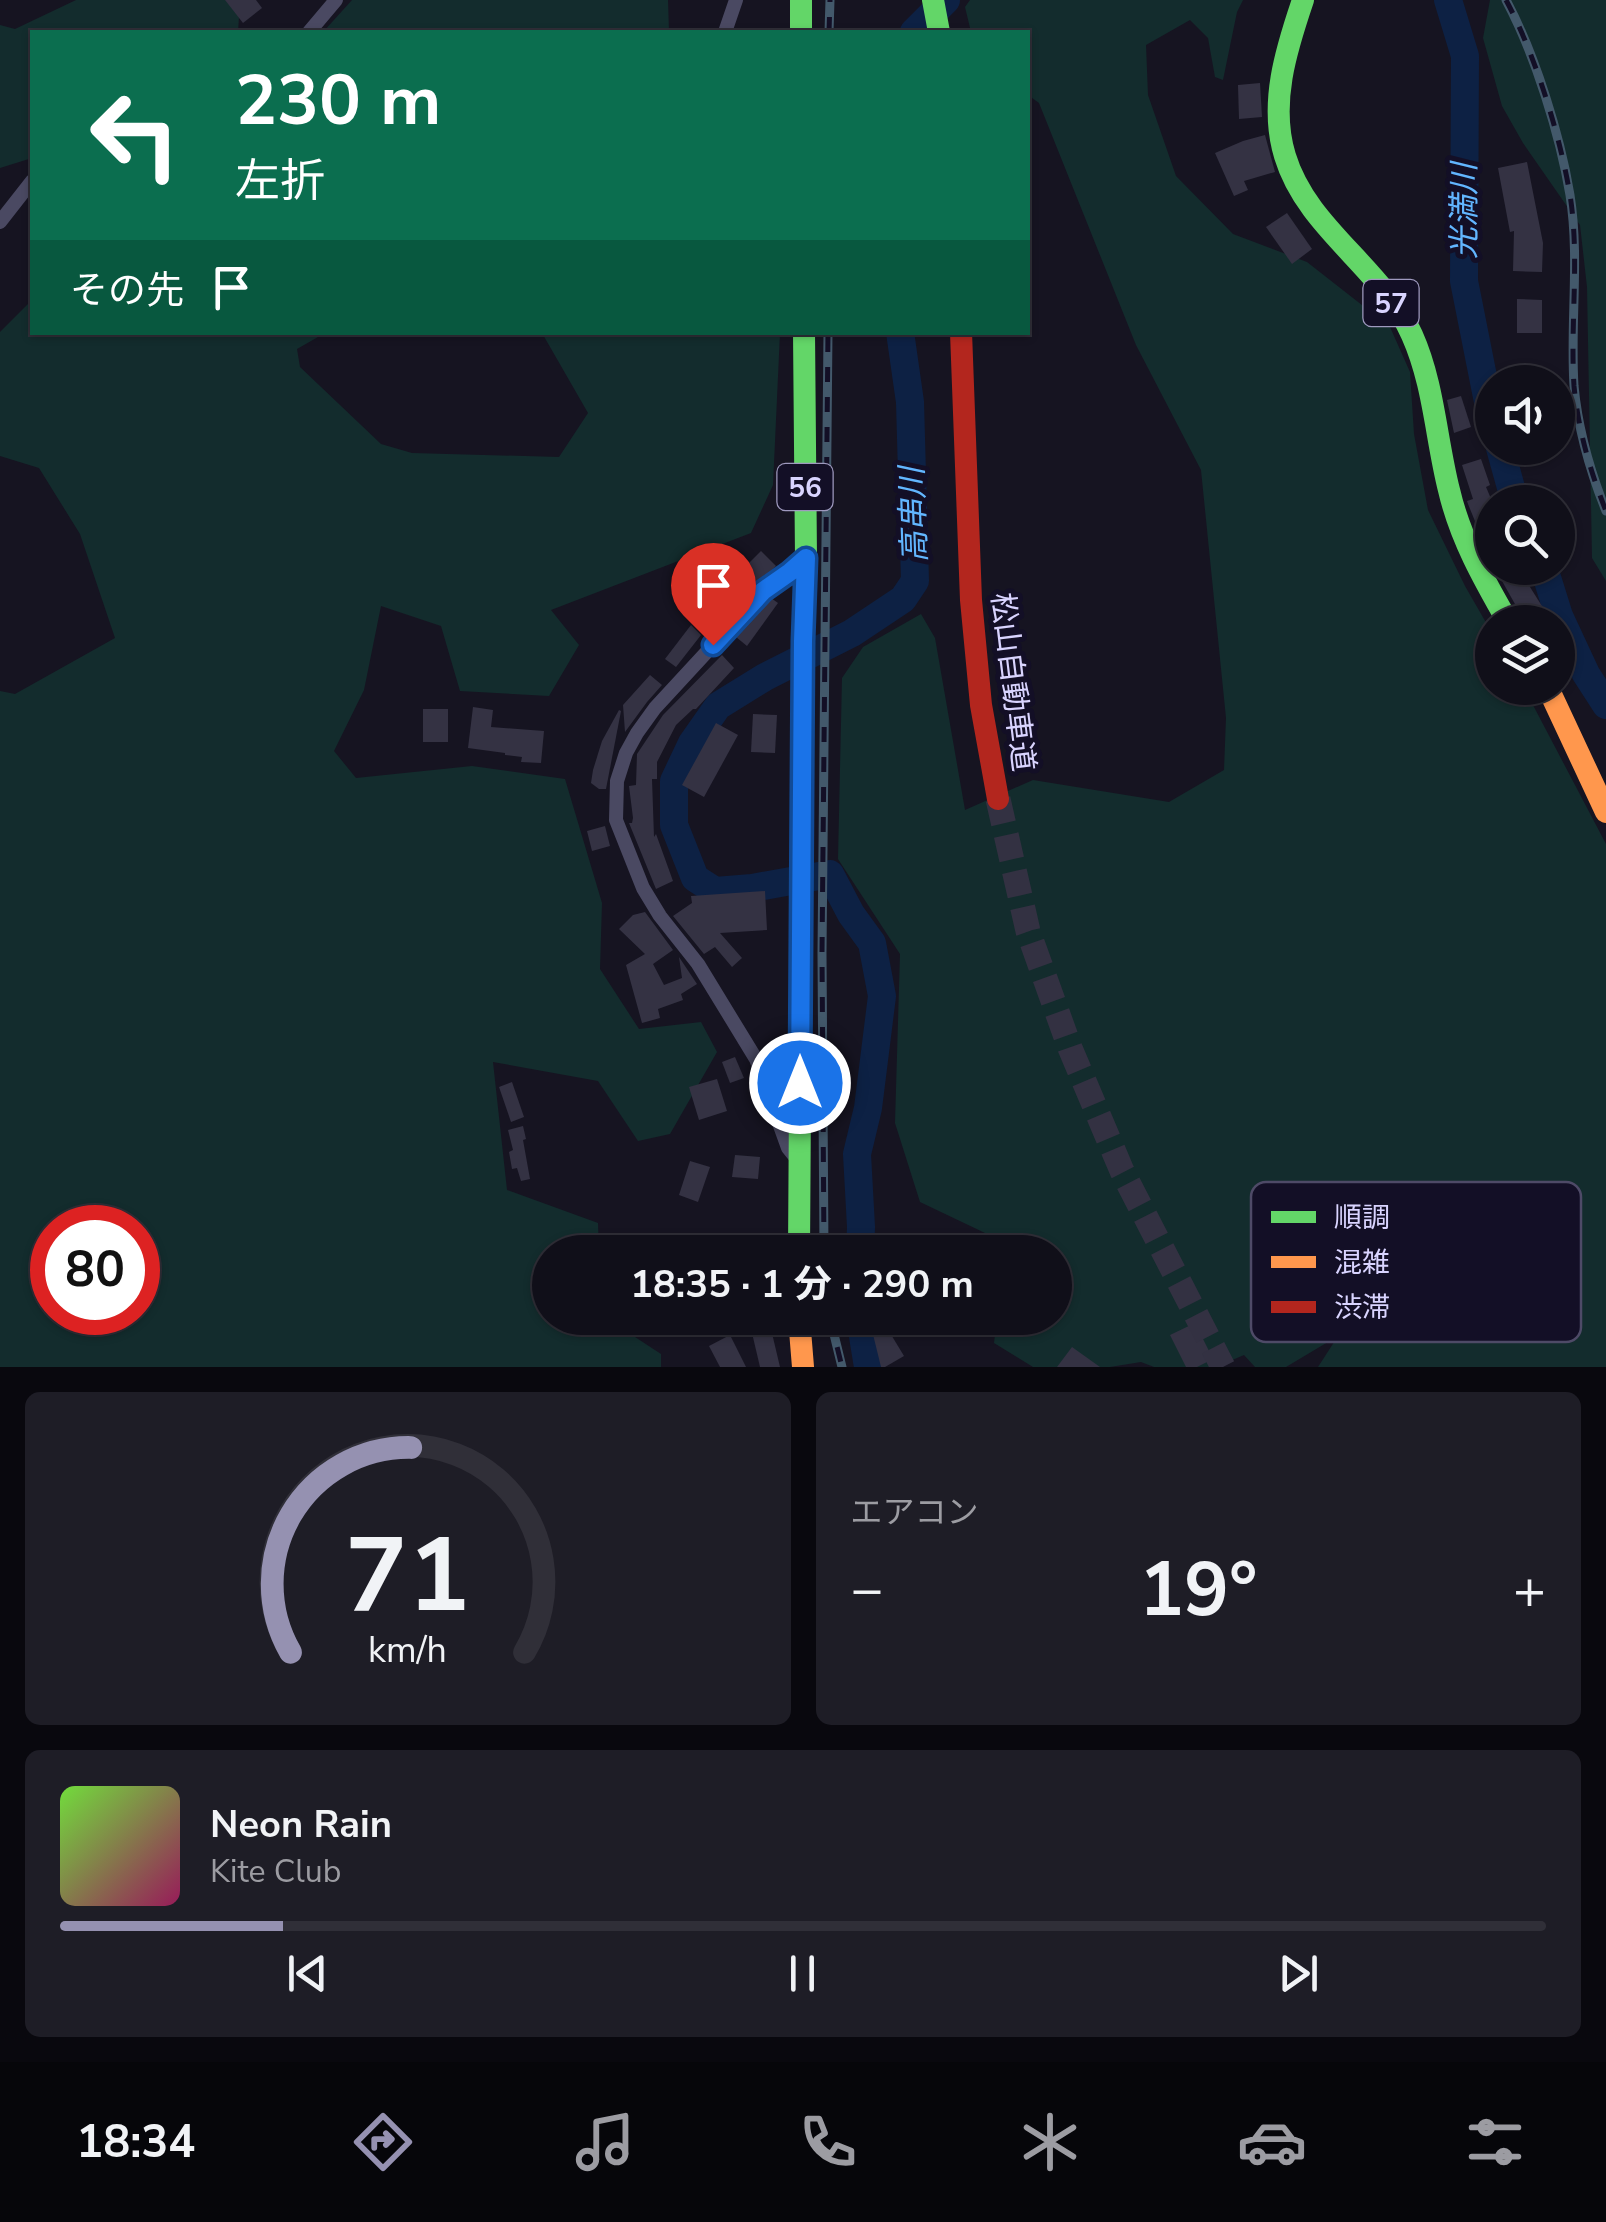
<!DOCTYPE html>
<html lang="ja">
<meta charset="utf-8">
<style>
:root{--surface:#100f19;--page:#1e1d26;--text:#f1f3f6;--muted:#9c9ca2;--line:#302f38;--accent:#9591b1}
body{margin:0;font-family:"Nunito Sans","Noto Sans JP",sans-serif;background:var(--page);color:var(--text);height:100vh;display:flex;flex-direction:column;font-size:38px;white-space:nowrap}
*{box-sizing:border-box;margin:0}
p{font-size:32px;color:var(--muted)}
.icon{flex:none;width:55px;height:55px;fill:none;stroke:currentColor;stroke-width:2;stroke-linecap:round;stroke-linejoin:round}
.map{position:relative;height:1367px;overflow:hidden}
.panel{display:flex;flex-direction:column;gap:25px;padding:25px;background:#09080e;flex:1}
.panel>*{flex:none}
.banner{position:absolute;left:30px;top:30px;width:1000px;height:305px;border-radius:0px;box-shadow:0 2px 8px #0004,0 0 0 2px var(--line);background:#0b6e4f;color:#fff;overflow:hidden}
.tools{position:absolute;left:1475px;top:365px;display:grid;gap:20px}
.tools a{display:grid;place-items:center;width:100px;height:100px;border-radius:50%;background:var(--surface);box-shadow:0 2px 8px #0004,0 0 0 2px var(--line);font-size:50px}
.speed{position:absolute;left:30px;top:1205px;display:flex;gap:20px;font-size:50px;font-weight:700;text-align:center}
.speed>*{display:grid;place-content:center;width:130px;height:130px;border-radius:50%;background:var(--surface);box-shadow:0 2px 8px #0004,0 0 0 2px var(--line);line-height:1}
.speed .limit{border:15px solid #d22;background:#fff;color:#111}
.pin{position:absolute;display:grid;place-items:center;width:85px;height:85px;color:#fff;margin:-102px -42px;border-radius:50% 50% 50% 0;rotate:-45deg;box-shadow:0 0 10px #0007}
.pin .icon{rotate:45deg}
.me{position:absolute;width:110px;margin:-55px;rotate:0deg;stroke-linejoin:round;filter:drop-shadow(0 0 8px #0008)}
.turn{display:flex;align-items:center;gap:35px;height:210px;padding:0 40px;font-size:45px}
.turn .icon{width:130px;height:130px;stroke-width:2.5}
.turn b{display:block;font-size:70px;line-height:85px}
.then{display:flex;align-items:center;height:95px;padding:0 40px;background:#0003;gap:20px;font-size:38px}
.big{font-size:75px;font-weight:700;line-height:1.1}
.panel .widget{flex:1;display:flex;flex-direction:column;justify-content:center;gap:15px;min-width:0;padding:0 35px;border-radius:15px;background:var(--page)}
.panel .dial{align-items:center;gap:0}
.dial svg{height:260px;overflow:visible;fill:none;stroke:var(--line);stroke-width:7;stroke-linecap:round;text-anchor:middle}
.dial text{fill:var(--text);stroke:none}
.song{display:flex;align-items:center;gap:30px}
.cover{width:120px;height:120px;border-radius:15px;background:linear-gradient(135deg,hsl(100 70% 55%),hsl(330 70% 35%))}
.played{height:10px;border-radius:5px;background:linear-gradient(90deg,var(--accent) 15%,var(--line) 15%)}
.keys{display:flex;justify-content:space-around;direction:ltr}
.heat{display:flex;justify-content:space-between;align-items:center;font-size:55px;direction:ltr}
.panel .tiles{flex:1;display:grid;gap:25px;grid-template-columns:1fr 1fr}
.widget:last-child{grid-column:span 2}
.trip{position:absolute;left:532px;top:1235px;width:540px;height:100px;border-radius:50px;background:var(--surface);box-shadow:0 2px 8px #0004,0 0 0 2px var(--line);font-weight:700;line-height:100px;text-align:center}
.dock{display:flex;height:160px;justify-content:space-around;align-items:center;background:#06060a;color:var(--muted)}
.dock .icon{width:70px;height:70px}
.dock .active{color:var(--accent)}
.dock b{font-size:45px;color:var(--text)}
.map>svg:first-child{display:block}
</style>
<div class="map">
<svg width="1606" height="1367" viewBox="0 0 1606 1367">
<rect width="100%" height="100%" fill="#161421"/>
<g fill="#132c2d" fill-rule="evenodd">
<path d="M76,0H229L239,17L238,32H32V158L0,168V25L15,29Z"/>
<path d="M352,0H668L669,32H323Z"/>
<path d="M970,0H1243L1237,12L1223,80L1215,77L1208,38L1190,20L1146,45L1148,95L1176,176L1233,234L1307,262L1390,327L1410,372L1414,434L1428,510L1465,586L1492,633V688H1524L1606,844V1367H1318L1338,1336L1286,1367H1255L1244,1355L1216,1367H1154L1141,1362L1110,1367H1033L994,1343L997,1318H1055V1252H1005L1006,1243L920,1202L895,1123L900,954L838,859L842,678L863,647L921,614L935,638L965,810L1033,780L1169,802L1224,770L1226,718L1201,470L1136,345L1039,103L1028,95V32H971L965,7Z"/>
<path d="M1490,0H1606V581L1592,558L1587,287L1580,225L1523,143L1502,106L1483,38Z"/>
<path d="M32,300V332L325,333L297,349L300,367L381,444L412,453L559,457L588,413L542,333H780L773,485L751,533L551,610L579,645L549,696L460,691L441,626L381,606L364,690L334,751L356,778L472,766L565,779L602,903L600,969L639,1029L701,1022L717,1052L670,1134L638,1141L598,1081L493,1062L507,1190L598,1223L599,1252H550V1318H606L661,1354V1367H0V691L15,694L115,638L80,534L39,468L0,456V332ZM52,1228H138V1312H52Z"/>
</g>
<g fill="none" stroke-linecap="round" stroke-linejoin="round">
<g stroke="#0d2144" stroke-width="28">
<path d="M1448,0L1465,56L1464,281L1492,422"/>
<path d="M914,32L946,0"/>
<path d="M1500,448L1515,502"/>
<path d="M1544,568L1559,616L1586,674L1606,705"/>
<path d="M860,1252L861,1227L857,1154L868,1108L882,996L872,943L851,914L830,874L752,888L715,891L695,878L674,825V781L692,743L718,706L765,677L852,633L903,599L915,581L910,402L900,332"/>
<path d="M860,1318L868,1367"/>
</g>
</g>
<g fill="#343243">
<path d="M225,0H256L262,8L243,23Z"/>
<path d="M1260,83L1262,117L1239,119L1238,85Z"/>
<path d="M1265,135L1275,172L1244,181L1248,190L1234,196L1215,153L1243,141Z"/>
<path d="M1527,162L1543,243L1542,272L1513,271L1514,231L1510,232L1498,168Z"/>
<path d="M1287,213L1312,249L1292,264L1266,227Z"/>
<path d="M1517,299L1542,300V333H1517Z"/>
<path d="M1461,396L1471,427L1454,433L1447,400Z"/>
<path d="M1481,459L1490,485L1486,487L1492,501V563L1468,504L1467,501L1473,499L1462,465Z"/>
<path d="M761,551L776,566L725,617L710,602Z"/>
<path d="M1505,568H1518L1552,622H1525L1497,572Z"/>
<path d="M771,598L778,603L747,646L736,637Z"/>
<path d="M691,625L701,635L676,667L665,659Z"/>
<path d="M722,655L734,668L696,709H693L676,725L657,762V779H652L654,837L656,834L673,881L656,889L629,823H632L633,818L629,786L636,785L637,754L663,715Z"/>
<path d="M650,675L662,685L647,702L625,732L623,705Z"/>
<path d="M473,707L493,710L491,727L544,731L541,763L521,762L522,757L505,755V753L468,748Z"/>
<rect x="423" y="709" width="25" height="33"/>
<path d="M619,710L621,711L606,789H599L591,783L593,770L602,741Z"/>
<path d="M753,714L777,715L775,753L751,752Z"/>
<path d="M716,723L738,735L704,797L682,785Z"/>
<path d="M605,826L610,846L592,851L587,831Z"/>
<path d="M765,891L767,930L720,933L742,958L732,967L715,947L704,954L673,916L692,903L691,896Z"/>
<path d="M645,912L673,950L653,964L664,985L682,978L679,957L697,984L681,994L683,1000L658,1009L660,1018L642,1023L626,965L645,954L619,929L633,915Z"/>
<path d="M735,1057L744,1078L730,1083L722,1062Z"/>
<path d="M717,1079L727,1111L699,1120L689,1087Z"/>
<path d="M512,1082L524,1117L511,1122L499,1087Z"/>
<path d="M523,1126L526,1139L523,1140L530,1179L521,1181L517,1168L512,1169L509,1152L513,1150L508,1130Z"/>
<path d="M735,1155L760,1157L758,1179L732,1177Z"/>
<path d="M690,1161L710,1167L698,1202L679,1195Z"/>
<path d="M869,1318H881L904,1356L885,1367H881Z"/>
<path d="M1195,1323L1213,1359L1197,1367H1186L1170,1335Z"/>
<path d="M771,1329L780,1367H760L752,1333Z"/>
<path d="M730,1335L746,1367H720L709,1346Z"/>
<path d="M1072,1347L1100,1367H1057Z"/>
</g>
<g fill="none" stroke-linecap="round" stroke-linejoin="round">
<path stroke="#333142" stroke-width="25" stroke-dasharray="25 12" stroke-linecap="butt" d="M998,799L1028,931L1070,1048L1122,1171L1223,1367"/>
<g stroke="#4a4962" stroke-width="14">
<path d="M309,32L336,0"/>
<path d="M725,32L736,0"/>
<path d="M0,222L32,181"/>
<path d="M796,1158L788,1148L756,1059L698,964L660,916L643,888L616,820L617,781L626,753L637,733L655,708L763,591L804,560"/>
</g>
<g stroke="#63d668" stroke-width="22">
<path d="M801,0V32"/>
<path d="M933,0L939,32"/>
<path d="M1303,0C1286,50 1269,104 1285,156C1307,229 1382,267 1412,335C1434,384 1436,439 1449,490C1460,538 1484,580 1508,622"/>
<path d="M799,1252L803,641L806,558L804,332"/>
</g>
<g stroke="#ff974d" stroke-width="22">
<path d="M1548,688L1606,812"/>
<path d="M799,1318L803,1367"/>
</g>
<path stroke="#b3261e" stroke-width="22" d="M961,332L971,600L981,705L998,799"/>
<g stroke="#43596b" stroke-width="9">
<g id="rail">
<path d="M1506,0C1535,54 1560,135 1570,195C1580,258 1570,322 1574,386C1578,429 1590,471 1606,511"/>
<path d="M829,32L830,0"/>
<path d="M824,1252L822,953L828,332"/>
<path d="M830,1318L842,1367"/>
</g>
</g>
<use href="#rail" stroke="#130f26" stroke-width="5" stroke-dasharray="15" stroke-linecap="butt"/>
</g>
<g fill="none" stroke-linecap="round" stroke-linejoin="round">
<g stroke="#114b97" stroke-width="25">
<path id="route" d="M713,645L763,591L790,572L806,558L803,641L800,1083"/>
</g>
<use href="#route" stroke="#1a73e8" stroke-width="18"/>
</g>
<g text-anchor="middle" stroke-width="10" stroke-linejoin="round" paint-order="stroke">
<g fill="#130f26" stroke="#9e99be" stroke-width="2.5">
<rect x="1363.5" y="280" width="55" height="46" rx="8"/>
<rect x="777.5" y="464" width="55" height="46" rx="8"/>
</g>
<g font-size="28" font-weight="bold" fill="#d9d4ff">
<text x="1391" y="313">57</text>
<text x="805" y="497">56</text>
</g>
<g font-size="30" fill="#d9d4ff" stroke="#130f26">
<text transform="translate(1013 682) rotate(83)" y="10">松山自動車道</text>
</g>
<g font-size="32" font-style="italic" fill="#62b6ff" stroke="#130f26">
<text transform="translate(1464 211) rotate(-90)" y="11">光満川</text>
<text transform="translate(913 515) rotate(-92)" y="11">高串川</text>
</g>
</g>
<rect x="1251" y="1182" width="330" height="160" rx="15" fill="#130f26" stroke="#4e4a67" stroke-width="2.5"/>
<rect x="1271" y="1211" width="45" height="12" fill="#63d668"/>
<rect x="1271" y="1256" width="45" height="12" fill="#ff974d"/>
<rect x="1271" y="1301" width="45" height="12" fill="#b3261e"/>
<g font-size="28" fill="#d9d4ff">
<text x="1334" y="1227">順調</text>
<text x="1334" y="1272">混雑</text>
<text x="1334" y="1317">渋滞</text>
</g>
</svg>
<div class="tools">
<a><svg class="icon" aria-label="sound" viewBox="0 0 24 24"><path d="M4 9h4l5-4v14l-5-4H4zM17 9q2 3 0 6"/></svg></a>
<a><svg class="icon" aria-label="search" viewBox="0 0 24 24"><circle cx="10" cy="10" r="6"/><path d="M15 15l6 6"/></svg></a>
<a><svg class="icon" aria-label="layers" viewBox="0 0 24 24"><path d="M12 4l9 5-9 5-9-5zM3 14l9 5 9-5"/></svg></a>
</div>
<div class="speed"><div class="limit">80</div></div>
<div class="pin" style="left:713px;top:645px;background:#d93025"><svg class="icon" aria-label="arrive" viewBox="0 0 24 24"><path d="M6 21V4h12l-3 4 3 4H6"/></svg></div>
<svg class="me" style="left:800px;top:1083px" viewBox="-20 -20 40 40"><circle r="17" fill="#1a73e8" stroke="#fff" stroke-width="3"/><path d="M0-11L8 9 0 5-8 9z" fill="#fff"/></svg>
<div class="trip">18:35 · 1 分 · 290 m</div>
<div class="banner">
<div class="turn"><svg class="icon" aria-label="left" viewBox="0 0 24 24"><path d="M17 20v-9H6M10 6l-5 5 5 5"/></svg><div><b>230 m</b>左折</div></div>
<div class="then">その先<svg class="icon" aria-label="arrive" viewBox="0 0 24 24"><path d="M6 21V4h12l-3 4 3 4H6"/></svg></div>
</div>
</div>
<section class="panel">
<div class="tiles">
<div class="widget dial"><svg viewBox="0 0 100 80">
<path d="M14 69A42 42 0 1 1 86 69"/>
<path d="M14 69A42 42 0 0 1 51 6" stroke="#9591b1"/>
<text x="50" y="56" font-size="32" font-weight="700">71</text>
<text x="50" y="72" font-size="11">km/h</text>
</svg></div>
<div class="widget"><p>エアコン</p>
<div class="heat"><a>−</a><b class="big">19°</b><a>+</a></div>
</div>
<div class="widget">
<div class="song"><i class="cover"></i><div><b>Neon Rain</b><p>Kite Club</p></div></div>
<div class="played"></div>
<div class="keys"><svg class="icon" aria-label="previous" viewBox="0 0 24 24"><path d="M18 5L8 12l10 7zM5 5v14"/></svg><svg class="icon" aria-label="pause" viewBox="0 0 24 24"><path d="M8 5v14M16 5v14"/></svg><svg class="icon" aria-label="next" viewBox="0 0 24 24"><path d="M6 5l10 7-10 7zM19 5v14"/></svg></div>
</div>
</div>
</section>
<nav class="dock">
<b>18:34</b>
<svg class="icon active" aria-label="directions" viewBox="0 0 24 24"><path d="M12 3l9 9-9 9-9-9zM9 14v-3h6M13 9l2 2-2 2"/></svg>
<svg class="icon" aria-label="music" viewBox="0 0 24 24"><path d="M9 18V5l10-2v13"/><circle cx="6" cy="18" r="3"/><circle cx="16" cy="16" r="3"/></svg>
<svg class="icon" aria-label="phone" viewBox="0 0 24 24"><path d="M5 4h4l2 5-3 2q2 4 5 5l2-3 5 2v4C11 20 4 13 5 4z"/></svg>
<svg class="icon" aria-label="climate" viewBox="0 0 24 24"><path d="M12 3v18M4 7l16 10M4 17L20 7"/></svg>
<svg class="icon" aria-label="car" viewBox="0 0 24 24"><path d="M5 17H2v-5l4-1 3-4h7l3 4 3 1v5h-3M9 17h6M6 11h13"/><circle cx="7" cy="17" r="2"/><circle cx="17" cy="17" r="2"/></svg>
<svg class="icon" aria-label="filters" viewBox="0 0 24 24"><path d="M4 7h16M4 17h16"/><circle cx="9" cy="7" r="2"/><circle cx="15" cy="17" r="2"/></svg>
</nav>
